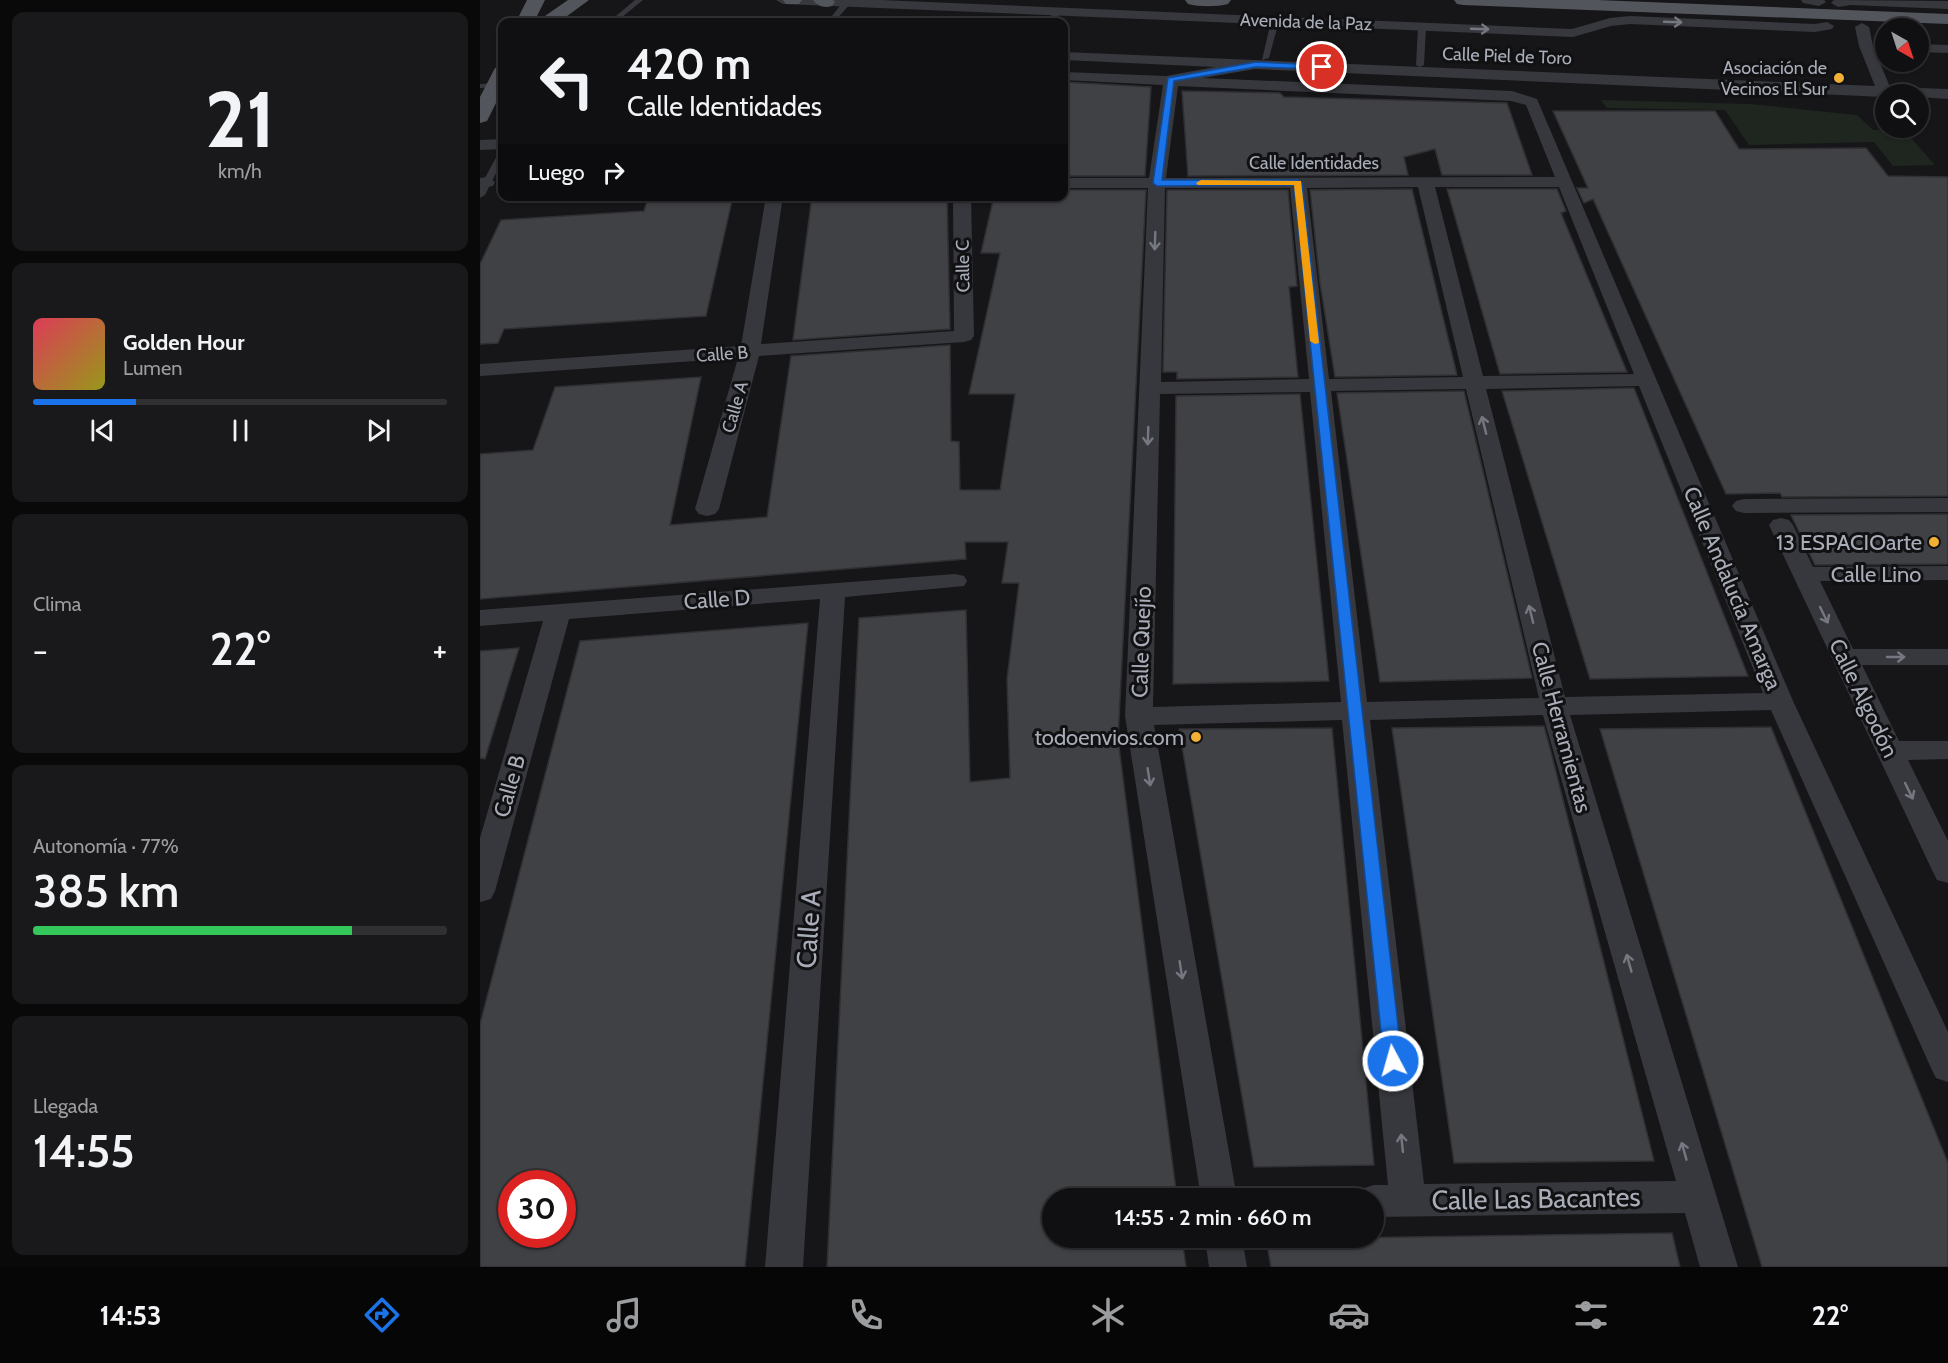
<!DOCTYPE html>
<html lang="es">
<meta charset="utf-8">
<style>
:root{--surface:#101012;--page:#19191b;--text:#f1f3f6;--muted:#9c9d9f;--line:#303032;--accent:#1a73e8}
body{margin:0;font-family:Cabin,sans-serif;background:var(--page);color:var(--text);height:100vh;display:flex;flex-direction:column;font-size:22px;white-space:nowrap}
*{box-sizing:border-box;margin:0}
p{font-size:20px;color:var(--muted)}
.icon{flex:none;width:33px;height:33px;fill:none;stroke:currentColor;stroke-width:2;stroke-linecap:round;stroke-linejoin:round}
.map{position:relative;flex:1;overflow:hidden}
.sheet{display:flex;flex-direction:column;gap:12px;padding:12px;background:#09090a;width:480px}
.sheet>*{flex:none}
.banner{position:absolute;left:18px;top:18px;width:570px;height:183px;border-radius:12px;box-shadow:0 2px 4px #0004,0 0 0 2px var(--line);background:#101012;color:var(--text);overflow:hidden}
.needle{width:39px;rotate:141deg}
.tools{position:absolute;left:1395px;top:18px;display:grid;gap:12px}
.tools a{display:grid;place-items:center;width:54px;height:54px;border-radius:50%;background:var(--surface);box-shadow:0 2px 4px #0004,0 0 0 2px var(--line);font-size:30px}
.speed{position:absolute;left:18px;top:1170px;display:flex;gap:12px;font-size:30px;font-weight:700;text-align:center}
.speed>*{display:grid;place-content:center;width:78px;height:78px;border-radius:50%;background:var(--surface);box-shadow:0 2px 4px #0004,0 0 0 2px var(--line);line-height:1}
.speed .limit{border:9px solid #d22;background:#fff;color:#111}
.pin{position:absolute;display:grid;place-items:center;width:51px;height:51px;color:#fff;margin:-26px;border:3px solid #fff;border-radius:50%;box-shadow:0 2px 6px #0007}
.me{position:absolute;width:66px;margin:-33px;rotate:354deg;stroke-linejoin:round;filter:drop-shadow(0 0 4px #0008)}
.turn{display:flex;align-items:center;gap:21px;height:126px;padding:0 30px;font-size:27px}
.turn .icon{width:78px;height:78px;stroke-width:2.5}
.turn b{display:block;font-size:42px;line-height:51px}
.then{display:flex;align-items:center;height:57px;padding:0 30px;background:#0003;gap:12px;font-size:22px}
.big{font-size:45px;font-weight:600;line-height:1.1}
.sheet .widget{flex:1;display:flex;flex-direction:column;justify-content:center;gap:9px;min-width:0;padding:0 21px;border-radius:12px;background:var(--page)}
.sheet .dial{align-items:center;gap:0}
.dial b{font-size:78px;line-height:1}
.song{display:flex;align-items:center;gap:18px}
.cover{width:72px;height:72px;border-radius:9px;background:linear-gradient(135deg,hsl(350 70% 55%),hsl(60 70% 35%))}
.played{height:6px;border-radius:3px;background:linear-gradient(90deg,var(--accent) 25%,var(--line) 25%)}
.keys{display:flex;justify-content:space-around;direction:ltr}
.heat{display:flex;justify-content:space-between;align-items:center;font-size:33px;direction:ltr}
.charge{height:9px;border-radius:4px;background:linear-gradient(90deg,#34c759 77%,var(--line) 0)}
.trip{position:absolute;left:562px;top:1188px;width:342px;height:60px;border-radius:30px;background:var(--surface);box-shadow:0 2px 4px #0004,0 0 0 2px var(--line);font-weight:600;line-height:60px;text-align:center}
.dock{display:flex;height:96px;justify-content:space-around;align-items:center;background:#060607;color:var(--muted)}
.dock .icon{width:42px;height:42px}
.dock .selected{color:var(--accent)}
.dock b{font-size:27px;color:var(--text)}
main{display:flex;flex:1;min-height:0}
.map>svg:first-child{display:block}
</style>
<main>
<section class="sheet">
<div class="widget dial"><b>21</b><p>km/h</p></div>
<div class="widget">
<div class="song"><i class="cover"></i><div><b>Golden Hour</b><p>Lumen</p></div></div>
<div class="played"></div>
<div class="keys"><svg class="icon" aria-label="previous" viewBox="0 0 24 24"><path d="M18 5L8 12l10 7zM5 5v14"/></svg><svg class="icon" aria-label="pause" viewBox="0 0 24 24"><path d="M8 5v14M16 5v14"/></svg><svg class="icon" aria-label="next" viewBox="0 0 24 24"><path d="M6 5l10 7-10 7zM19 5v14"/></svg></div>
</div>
<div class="widget"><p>Clima</p>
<div class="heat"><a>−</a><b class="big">22°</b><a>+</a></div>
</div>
<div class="widget"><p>Autonomía · 77%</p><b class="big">385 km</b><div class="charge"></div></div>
<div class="widget"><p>Llegada</p><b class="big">14:55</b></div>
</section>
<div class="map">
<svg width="1468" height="1267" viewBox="0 0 1468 1267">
<rect width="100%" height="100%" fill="#161618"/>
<path fill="#1e261f" d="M1121,100L1270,104L1377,115L1393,130L1423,129L1455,165L1413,166L1394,142L1269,145L1245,110L1127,108Z"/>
<g fill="#404145" stroke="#303034" stroke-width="1.5" fill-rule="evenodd">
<path d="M584,82L671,87L665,176H584Z"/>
<path d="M702,91L800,93L804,97L1027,103L1052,175H962L955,149L924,157L928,175L708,176Z"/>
<path d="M1073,111H1235L1259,149L1386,148L1408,176L1468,177V496L1302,497L1300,493L1246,494L1113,199L1104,203L1097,188H1108Z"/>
<path d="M932,189L977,375L855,377L840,283L830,190Z"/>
<path d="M967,189H1077L1086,211L1081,213L1147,372L1020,374Z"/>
<path d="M584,190H666L638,739L697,1198H573V1238H702L706,1267H347L379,618L486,610L490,782L530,778L527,679L539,583H522L528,542H485L486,559L0,599V454L53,450L75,387L221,377L190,525L287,517L311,356L470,345L471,441L479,442L480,490H520L535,394H489L520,253H501L514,196H584Z"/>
<path d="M687,190H808L817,286L809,287L818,377L697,379V372H683Z"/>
<path d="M189,196H253L226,316L24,329L18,343L0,344V264L21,220L164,211L168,198Z"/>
<path d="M332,196H467L470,329L313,340Z"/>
<path d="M1154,388L1268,676L1110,679L1022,391Z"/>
<path d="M984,391L1052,678L900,682L857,393Z"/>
<path d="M820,394L849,681L693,684L696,396Z"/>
<path d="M1468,514V564L1335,565L1311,515Z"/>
<path d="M328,623L265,1267H0V1024L100,641ZM32,1184H82V1234H32Z"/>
<path d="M39,648L5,759L0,758V651Z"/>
<path d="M1064,726L1071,752L1174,1161L974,1163L912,728Z"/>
<path d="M1291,727L1468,1163V1267H1282L1120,729Z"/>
<path d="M852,728L894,1165L774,1167L699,729Z"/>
<path d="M1192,1233L1200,1267H791L786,1239Z"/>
</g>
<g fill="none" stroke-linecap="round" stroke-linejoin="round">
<g fill="#37383d" fill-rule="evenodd">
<path d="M155,0H163L136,22H129Z"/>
<path d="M364,1L371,3L354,22H347Z"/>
<path d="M575,9L582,11L574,22H568Z"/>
<path d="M795,19L799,21L789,58L782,60L791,21Z"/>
<path d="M942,25L946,27L944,65L940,67L936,65L938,27Z"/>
<path d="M20,83V87L0,88V84Z"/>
<path d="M19,152H22V161L5,195L0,198V187Z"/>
</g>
<g fill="#37383d" fill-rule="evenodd">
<path d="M296,0H400L1092,29L1130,18L1150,16L1335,24L1347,22L1354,26L1352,29L1335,32L1150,24L1131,26L1093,37L303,4Z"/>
<path d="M1321,0H1344L1346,2L1339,6L1323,3Z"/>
<path d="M1354,0L1468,1V9L1371,5L1358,7L1351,3Z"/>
<path d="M1382,23L1389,27L1393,46L1410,87L1468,89V99L1438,97V94H1406L1405,97L775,69L723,78L1032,91L1057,99L1313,701L1468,1032V1082L1456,1078L1451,1068L1291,710L1090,715L1258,1267H1220L1205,1213L894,1217V1198H877L881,1189L894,1185H908L862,720L674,725L757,1198H721L645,716L668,188H584V178H669L683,85L584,80V72L686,76L735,67L584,60V52L1395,86L1379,46L1375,27ZM698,86L1031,101L1046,105L1075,177L686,178ZM938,187L983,377L849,379L827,188ZM955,187H1079L1154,374L1003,376ZM685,188H810L829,379L681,382ZM1159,386L1283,693L1085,697L1006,389ZM986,389L1059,698L887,702L851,391ZM830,392L861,702L673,707L680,394ZM1063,715L1196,1181L944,1184L890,720Z"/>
<path d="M1438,44L1468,45V53L1438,52Z"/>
<path d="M22,139V149L0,150V140Z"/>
<path d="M7,177L15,182L13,186L0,188V178Z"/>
<path d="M286,196H303L281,344L474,331L473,196H491L494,336L491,340L484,342L279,356L239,509L235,514L227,516L219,514L215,509L258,358L0,376V364L261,346Z"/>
<path d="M1468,498V512L1264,513L1256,511L1252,506L1256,501L1264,499Z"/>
<path d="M1301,518L1309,520L1313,525L1333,567L1468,566V580L1340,581L1373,649H1468V665H1382L1419,741H1468V759L1428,760L1468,841V883L1457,880L1453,872L1289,525L1293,520Z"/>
<path d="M475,574L484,576L487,581L484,586L365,597L323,1267H285L340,599L89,619L15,891L11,899L0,902V838L63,621L0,626V610Z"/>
<path d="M725,1238H762L767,1267H729Z"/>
</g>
<g fill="#53555c" fill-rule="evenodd">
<path d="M47,0H65L54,22H36Z"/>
<path d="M88,0H109L79,22H59L62,18Z"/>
<path d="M303,0H322L319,4H306Z"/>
<path d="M333,0H353L355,2L352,6C345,8 338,7 333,0Z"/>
<path d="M705,0H751L748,4C736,7 720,7 708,4Z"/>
<path d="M974,0H1117L1468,14V24L983,5L977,4Z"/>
<path d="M22,66V91L7,121L0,123V97L15,68Z"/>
</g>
</g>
<defs><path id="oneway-shaft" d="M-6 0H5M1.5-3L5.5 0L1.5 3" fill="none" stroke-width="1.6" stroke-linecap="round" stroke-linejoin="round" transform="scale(1.5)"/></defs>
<g stroke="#757881">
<use href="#oneway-shaft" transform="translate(1193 22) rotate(2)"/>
<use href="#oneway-shaft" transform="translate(1000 29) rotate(2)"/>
<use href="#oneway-shaft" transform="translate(675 241) rotate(92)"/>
<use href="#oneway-shaft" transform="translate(1004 425) rotate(-104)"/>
<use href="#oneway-shaft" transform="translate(668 436) rotate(92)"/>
<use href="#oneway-shaft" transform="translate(1051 614) rotate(-104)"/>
<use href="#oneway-shaft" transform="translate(1344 615) rotate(64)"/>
<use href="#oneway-shaft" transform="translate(1416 657)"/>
<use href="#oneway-shaft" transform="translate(669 777) rotate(81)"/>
<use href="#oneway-shaft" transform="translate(1429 791) rotate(64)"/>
<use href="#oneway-shaft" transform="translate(1149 963) rotate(-106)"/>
<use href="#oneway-shaft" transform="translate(701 970) rotate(81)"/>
<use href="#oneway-shaft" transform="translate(922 1143) rotate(-96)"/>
<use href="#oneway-shaft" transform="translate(1204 1151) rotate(-106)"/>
</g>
<path fill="#1a73e8" stroke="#114b97" stroke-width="1.5" d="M776,62L842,65L846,67L842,69L776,67L694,81L682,180H818L822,183L922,1061L919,1066L913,1069L907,1066L904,1061L814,185L677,186L673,183L688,78Z"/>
<path fill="#f59e0b" d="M721,180L821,181L839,343L835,344L830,341L814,185H718L716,183Z"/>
<g fill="#f2b134" stroke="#111113" stroke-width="2">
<circle cx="1359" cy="78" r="6"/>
<circle cx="1454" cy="542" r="6"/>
<circle cx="716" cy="737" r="6"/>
</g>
<g text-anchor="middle" stroke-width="6" stroke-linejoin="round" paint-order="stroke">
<g font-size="18" fill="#a8adb8" stroke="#111113">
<text transform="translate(826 22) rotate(2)" y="6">Avenida de la Paz</text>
<text transform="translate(1027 56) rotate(2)" y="6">Calle Piel de Toro</text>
<text x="834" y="169">Calle Identidades</text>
<text transform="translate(483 266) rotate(-91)" y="6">Calle C</text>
<text transform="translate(242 354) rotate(-4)" y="6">Calle B</text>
<text transform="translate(255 407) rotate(-74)" y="6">Calle A</text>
</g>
<g font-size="18" fill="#a8adb8" stroke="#111113" text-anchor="end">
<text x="1347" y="74">Asociación de<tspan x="1347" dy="21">Vecinos El Sur</tspan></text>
</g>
<g font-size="22" fill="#a8adb8" stroke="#111113" text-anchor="end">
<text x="1442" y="550">13 ESPACIOarte</text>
<text x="704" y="745">todoenvios.com</text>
</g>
<g font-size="22" fill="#a8adb8" stroke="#111113">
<text x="1396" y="582">Calle Lino</text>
<text transform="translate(1253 588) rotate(67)" y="8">Calle Andalucía Amarga</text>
<text transform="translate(237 599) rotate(-4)" y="8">Calle D</text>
<text transform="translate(661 642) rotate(-88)" y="8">Calle Quejío</text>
<text transform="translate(1384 698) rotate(64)" y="8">Calle Algodón</text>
<text transform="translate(1082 727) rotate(75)" y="8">Calle Herramientas</text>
<text transform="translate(29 786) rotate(-74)" y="8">Calle B</text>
</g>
<g font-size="27" fill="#a8adb8" stroke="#111113">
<text transform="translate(329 929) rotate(-86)" y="9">Calle A</text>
<text transform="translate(1056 1199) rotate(-1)" y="9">Calle Las Bacantes</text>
</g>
</g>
</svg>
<div class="tools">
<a><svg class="needle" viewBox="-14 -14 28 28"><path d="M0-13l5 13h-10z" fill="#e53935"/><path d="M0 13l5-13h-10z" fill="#9c9d9f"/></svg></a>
<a><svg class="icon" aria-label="search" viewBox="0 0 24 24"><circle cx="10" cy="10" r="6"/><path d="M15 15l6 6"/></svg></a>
</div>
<div class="speed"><div class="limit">30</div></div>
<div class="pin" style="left:842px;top:67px;background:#d93025"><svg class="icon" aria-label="arrive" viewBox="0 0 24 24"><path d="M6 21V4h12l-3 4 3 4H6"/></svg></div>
<svg class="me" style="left:913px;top:1061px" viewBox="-20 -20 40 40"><circle r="17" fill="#1a73e8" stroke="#fff" stroke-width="3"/><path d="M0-11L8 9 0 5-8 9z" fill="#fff"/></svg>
<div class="trip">14:55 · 2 min · 660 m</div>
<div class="banner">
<div class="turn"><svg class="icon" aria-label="left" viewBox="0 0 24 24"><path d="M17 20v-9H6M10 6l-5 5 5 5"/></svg><div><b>420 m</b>Calle Identidades</div></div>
<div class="then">Luego<svg class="icon" aria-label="right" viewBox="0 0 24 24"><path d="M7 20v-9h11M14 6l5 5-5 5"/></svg></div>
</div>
</div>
</main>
<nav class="dock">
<b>14:53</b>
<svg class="icon selected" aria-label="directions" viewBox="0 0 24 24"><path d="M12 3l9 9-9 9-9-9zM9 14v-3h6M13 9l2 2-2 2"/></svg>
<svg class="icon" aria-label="music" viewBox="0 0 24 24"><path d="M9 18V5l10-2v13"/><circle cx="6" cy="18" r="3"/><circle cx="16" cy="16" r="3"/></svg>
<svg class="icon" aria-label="phone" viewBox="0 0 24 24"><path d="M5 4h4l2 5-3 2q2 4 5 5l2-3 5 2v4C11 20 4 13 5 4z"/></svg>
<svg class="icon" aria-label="climate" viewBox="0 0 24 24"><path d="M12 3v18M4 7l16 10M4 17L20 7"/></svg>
<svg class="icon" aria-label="car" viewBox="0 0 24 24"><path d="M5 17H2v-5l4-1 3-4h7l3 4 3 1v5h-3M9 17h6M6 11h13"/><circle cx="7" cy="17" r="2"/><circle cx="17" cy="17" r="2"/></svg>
<svg class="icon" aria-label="filters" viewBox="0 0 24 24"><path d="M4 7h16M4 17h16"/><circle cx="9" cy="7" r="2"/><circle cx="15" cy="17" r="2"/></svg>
<b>22°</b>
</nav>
